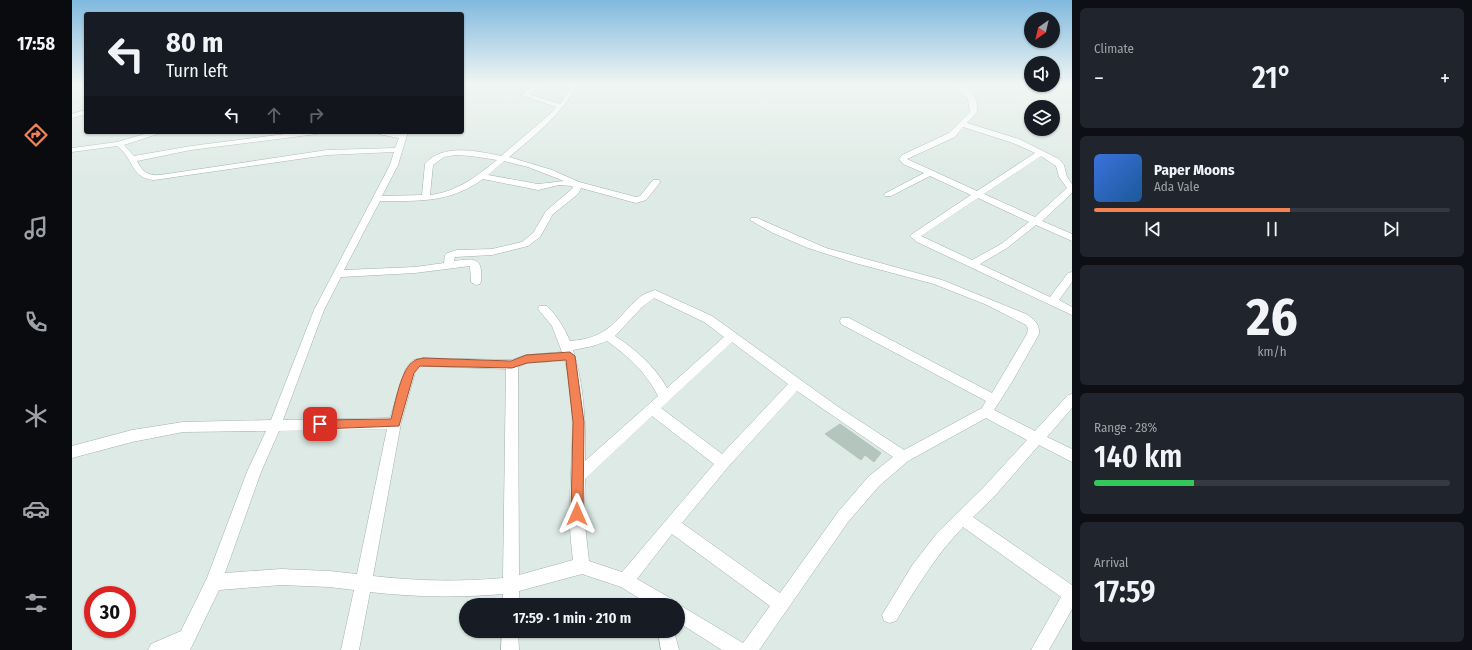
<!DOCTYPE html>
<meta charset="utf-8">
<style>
:root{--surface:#171b24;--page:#20242c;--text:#f1f3f6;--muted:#9ea1a6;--line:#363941;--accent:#f38254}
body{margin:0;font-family:"Fira Sans Condensed",sans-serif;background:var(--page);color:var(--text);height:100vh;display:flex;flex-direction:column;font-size:15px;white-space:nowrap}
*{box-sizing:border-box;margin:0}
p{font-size:13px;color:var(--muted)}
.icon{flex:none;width:22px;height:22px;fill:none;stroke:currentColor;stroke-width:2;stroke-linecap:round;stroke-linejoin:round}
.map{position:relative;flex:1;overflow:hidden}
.side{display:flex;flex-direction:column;gap:8px;padding:8px;background:#0d0f14;width:400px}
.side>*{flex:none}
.top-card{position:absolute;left:12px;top:12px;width:380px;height:122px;border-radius:4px;box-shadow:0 1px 3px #0004;background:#171b24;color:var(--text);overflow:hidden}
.needle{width:26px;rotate:214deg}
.controls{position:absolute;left:952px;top:12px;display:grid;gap:8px}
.controls a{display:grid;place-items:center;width:36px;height:36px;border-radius:50%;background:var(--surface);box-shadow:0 1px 3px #0004;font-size:20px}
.speed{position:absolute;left:12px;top:586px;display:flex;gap:8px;font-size:20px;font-weight:700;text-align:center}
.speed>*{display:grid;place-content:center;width:52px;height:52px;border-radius:50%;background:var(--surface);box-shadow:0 1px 3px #0004;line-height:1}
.speed .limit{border:6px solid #d22;background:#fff;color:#111}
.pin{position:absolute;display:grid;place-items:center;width:34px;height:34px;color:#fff;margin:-17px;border-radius:8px;box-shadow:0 2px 6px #0006}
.me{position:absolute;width:44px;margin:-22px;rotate:0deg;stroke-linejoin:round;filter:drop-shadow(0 0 3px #0008)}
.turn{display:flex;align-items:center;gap:14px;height:84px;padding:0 16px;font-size:18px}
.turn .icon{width:52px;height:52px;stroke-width:2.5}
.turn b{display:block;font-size:28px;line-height:34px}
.lanes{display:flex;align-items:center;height:38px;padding:0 16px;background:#0003;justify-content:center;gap:20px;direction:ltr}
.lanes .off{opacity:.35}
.big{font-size:30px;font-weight:600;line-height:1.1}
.side .tile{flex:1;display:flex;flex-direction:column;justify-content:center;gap:6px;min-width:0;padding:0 14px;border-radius:6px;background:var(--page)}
.side .dial{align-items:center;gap:0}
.dial b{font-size:52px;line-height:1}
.song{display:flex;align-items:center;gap:12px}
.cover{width:48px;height:48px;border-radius:6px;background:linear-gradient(135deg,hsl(220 70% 55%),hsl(210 70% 35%))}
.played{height:4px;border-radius:2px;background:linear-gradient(90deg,var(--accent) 55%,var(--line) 55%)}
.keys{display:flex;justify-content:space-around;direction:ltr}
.heat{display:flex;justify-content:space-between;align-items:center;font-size:22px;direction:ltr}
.charge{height:6px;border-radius:3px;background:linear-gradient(90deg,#34c759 28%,var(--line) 0)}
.trip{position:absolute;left:387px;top:598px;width:226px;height:40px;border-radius:20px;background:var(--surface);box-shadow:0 1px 3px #0004;font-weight:600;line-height:40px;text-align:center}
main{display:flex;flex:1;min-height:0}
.menu{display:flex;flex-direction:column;width:72px;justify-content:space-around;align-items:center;background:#090b0e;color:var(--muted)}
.menu .icon{width:28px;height:28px}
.menu .selected{color:var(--accent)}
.menu b{font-size:18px;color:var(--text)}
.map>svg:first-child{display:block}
</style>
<main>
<nav class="menu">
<b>17:58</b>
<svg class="icon selected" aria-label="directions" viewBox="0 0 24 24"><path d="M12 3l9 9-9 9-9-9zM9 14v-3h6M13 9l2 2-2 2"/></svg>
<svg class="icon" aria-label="music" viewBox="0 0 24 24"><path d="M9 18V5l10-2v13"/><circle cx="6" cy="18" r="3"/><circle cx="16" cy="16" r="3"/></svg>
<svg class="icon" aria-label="phone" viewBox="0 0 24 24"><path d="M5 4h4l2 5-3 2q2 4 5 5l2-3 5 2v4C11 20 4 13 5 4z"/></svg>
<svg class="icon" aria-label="climate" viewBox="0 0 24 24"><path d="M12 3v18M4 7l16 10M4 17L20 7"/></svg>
<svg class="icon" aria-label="car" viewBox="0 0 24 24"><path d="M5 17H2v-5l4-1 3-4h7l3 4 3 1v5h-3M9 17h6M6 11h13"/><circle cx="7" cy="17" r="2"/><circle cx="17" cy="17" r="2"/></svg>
<svg class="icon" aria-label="filters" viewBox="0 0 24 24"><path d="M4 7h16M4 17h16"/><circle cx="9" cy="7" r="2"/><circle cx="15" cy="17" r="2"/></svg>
</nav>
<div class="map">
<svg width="1000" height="650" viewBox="0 0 1000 650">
<rect width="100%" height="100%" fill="#deeae5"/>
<path fill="#b4c5be" stroke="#b1c4bd" d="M768,424L809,453L802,462L793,455L789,460L753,434Z"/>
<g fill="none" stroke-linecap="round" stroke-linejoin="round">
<g stroke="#a1b2ac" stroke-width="1">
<g id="minor">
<path d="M464,84H471L457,94L488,104L501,84H507C489,114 464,135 437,157L480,170L507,182L564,197L568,196L581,180H587L588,182L587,184L574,200L564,203L509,188L506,194L481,214L468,237L456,246L420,255L383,257L382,261C394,260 409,255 409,272C409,276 410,280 408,284L404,285L399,282L398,266L343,273L269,277L252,310L211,420L318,418L334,368L341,360L351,358L439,360L454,355L490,352L480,326L466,309L467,306H475C486,317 492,328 498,341C538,338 542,320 569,296L575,293L583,290L640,316L765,406L832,450L910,408L914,401L769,324L768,321L769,318H777L920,393L955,334L956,328L954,325L915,305L862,284L783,263L736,248L701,233L678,220L679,218H685L754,248L870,280L954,314C962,319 968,324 967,334L940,382L922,410L963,431L996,395L1000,394V408L975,437L1000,449V462L967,445L921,498L901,517L1000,585V609L977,650H959L989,597L891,527C864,555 844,588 824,621L818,623L812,621L810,615L841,564L866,532L911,488L955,440L914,418L836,461L807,486L776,522L687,650H650L606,622V605H603L606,604L671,643L698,606L600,534L565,579L600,599L602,605H578L549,587L510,574L447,591V605H431V594C387,598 341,597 298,592L287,650H269L282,590L257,587L209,585L147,590L118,650H76L79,644L109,631L135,578L175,472L194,431L111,432L60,442L0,458V446L60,430L111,422L199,420L242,310L318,165L322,152L255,155L82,180C58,178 62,158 45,146L0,152V148L45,142L80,132H92L52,145L62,156L119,146L228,132H249L245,134L119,150L65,161C70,171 75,176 88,175L255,150L323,148L327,138L306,134L305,132L328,133V132H336L326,165L310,196L350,195L353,164C370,143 406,151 429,156L478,114L484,107L449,95ZM383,155L399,156L425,160C405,176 385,192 358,195L361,165L372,157ZM432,161L456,167L492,181L466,184L416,175ZM411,179L466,190L487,185L500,186L501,188L474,211L461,233L450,242L420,249L385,250L375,253L373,255L372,263L343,267L272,270L308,201C347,201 378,203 411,179ZM582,298L632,322L652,337L595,388C582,365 564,350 543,336L570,307ZM535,341C556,356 574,372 586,396L513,461C514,423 512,385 501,350L521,346ZM660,342L716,384L650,454L589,408ZM493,361C506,408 498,460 498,508C497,525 499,543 501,560L447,575L446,367L455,363ZM351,366L434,369L431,578C388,582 343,581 301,576L329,423L343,373L349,367ZM725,391L821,457L797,476L766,512L708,593L610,523L656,467ZM580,416L642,464L550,572L517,561L512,516L513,479ZM315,429L285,574L257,571L209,569L153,573L189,472L207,431Z"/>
<path d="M881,84C893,84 908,97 905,110C904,115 898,119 895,123L947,139L987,159L992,165L995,177L1000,184V193L970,221L1000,234V241L964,225L935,248L908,264L978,297L996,273L1000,272V282L987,300L1000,307V315L845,242L838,236L840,234L899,195L858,176L819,196H813L812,194L852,173L831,164L827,159L830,155L877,133L898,112L896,99ZM891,127L941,143L963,153L905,191L835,159L883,137ZM969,156L984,166L987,177L995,188L963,217L912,194ZM906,198L957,222L929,244L900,260L849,236Z"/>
<path d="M14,110V114L0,118V114Z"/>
<path d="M430,631H446L447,650H429Z"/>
<path d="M586,631H602L607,650H589Z"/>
</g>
</g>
<use href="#minor" fill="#fff" fill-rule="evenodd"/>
</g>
<linearGradient id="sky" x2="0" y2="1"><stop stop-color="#80b9de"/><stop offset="0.48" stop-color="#f0f6f3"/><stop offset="1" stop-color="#f0f6f3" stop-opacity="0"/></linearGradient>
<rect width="1000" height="175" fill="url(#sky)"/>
<path fill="#f38254" stroke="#9e5437" d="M498,352L503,356L512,422L511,514L510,519L505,520L501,519L499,514L501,422L494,360L455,363L440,368L348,366L342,373L327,426L248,429L244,428L243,424L244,421L248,420L319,419C323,404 329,368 342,361C344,359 348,359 351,358L439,361L454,355Z"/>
</svg>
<div class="controls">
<a><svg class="needle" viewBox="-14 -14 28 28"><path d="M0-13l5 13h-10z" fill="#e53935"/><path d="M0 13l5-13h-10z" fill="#9ea1a6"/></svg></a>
<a><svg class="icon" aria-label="sound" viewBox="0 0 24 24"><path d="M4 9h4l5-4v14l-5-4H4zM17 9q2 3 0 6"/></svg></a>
<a><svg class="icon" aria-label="layers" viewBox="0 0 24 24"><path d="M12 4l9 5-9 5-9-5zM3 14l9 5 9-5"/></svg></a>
</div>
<div class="speed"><div class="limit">30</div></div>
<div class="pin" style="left:248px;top:424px;background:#d93025"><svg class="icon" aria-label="arrive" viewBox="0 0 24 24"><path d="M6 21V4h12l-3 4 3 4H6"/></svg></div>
<svg class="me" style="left:505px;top:514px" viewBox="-20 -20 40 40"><path d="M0-17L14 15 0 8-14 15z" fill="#f38254" stroke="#fff" stroke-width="4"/></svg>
<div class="trip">17:59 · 1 min · 210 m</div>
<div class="top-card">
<div class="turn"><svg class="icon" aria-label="left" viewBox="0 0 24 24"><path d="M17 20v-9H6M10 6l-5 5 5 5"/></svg><div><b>80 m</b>Turn left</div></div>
<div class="lanes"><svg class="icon" aria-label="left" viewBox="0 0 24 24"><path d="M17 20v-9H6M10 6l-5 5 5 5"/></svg><svg class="icon off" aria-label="ahead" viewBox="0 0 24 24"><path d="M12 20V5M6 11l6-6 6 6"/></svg><svg class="icon off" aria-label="right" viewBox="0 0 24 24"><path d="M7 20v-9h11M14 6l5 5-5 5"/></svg></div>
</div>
</div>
<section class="side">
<div class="tile"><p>Climate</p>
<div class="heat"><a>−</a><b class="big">21°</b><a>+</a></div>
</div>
<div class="tile">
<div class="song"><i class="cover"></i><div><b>Paper Moons</b><p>Ada Vale</p></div></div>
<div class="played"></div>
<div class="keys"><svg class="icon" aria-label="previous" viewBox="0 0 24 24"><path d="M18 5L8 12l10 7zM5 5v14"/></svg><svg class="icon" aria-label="pause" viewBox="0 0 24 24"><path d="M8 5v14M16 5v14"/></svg><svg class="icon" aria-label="next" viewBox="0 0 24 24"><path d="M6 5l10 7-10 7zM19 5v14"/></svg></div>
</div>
<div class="tile dial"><b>26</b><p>km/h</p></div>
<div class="tile"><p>Range · 28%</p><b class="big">140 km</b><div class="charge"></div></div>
<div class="tile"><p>Arrival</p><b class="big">17:59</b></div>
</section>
</main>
